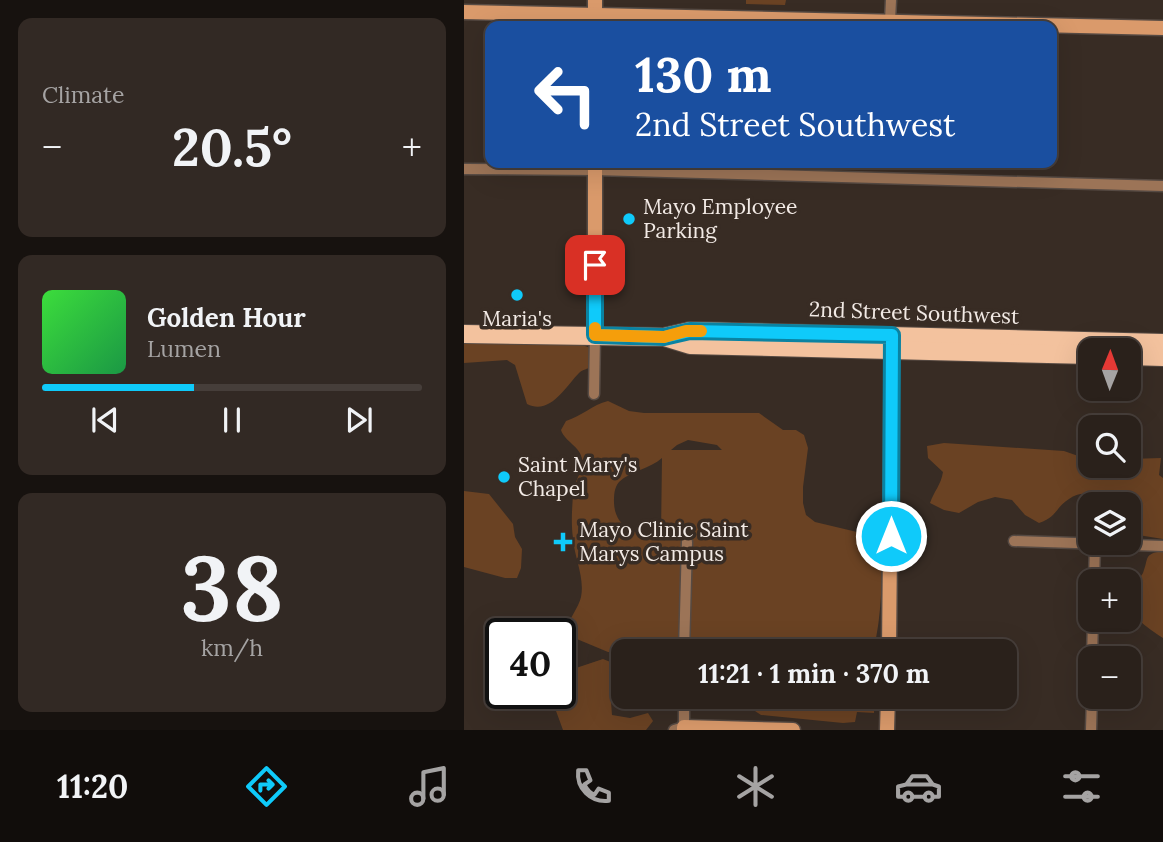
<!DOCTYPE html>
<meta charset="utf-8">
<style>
:root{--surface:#2a211b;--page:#322924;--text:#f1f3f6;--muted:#a5a3a3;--line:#463e3a;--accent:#0fcafa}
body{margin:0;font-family:Lora,serif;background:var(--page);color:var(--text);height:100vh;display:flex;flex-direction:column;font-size:26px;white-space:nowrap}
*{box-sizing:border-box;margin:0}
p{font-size:23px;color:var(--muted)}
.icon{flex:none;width:38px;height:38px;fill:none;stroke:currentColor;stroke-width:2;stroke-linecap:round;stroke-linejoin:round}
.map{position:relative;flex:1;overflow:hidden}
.details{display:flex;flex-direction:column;gap:18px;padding:18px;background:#17120f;width:464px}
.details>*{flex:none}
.hud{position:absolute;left:21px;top:21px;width:572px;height:147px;border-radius:14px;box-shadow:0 7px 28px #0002,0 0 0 2px var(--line);background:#1a4fa0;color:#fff;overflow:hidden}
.needle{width:46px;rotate:1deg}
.buttons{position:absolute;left:614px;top:338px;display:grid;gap:14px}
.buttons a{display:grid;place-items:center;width:63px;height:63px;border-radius:14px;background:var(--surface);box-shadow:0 7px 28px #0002,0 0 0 2px var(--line);font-size:35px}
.speed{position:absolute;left:21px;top:618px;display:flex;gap:14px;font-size:35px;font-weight:700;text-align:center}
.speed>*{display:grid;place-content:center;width:91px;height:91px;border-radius:50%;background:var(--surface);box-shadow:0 7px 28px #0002,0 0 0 2px var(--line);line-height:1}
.speed .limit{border:4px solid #111;border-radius:10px;background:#fff;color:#111}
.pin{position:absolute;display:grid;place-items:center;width:60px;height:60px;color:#fff;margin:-30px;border-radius:14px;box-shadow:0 4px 10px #0006}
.me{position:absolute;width:77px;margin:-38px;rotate:0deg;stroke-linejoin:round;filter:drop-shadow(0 0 5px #0008)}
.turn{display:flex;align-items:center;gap:24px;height:147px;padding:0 35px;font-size:32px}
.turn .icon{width:91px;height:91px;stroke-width:2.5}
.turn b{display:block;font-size:49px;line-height:60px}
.big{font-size:52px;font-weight:700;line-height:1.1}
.details .widget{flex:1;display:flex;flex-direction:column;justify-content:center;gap:10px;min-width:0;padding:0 24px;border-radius:14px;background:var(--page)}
.details .dial{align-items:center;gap:0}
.dial b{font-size:91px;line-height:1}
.song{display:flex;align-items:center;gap:21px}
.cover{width:84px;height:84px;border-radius:10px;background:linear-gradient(135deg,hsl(120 70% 55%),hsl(140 70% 35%))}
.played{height:7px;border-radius:4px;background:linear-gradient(90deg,var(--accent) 40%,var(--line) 40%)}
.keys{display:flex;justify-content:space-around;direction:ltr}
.heat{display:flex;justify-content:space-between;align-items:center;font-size:38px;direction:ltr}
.trip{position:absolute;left:147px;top:639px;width:406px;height:70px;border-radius:14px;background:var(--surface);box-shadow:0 7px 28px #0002,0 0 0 2px var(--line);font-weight:700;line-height:70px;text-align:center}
.menu{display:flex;height:112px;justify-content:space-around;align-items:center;background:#110d0b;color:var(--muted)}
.menu .icon{width:49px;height:49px}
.menu .selected{color:var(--accent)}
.menu b{font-size:32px;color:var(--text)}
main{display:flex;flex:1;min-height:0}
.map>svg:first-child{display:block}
</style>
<main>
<section class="details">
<div class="widget"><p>Climate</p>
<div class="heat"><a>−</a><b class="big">20.5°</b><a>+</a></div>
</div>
<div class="widget">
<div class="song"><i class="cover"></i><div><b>Golden Hour</b><p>Lumen</p></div></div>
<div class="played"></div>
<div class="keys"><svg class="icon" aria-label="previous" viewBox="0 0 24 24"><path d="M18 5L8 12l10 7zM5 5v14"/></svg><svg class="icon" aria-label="pause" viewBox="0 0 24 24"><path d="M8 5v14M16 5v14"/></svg><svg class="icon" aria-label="next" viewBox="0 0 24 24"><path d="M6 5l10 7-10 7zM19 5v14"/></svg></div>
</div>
<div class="widget dial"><b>38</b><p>km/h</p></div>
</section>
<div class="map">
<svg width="700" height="730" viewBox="0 0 700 730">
<rect width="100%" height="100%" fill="#382c24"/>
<g fill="#6a4223" fill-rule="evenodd">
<path d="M282,0H322L321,5L282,4Z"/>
<path d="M0,328L113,343L132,350L137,358C133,370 123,366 115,373C102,386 86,416 63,404L51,365L43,360L0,363Z"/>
<path d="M144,401L165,411L180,413H295L319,430H332L340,435L344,448L339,487V503L342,515L351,522L393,532L418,546C418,570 418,595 415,618C414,630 411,639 411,651L144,652L108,637L102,631C105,618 115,607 117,597C121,578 110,556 109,538C107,524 108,509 109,495C109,482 119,473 118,459C116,446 101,442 97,430L102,421C118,416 128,405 144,401ZM224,440L253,445L258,450H207L213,445ZM198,458L197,534C175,537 151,529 150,503C150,495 150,488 155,482C166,471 186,469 198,458Z"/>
<path d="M480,443L600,451L620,458L626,466H665V459L697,458L695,475L699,478V539L674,535L665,526V504C660,504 652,505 648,504C633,499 622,487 605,499C591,508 593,517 575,523L561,515L548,500L531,497L514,502L495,513L480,510L466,503C470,491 477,485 479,472L464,458L463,446Z"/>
<path d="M0,491L25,494L49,524L51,537L58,549L57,568L53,578H41L0,567Z"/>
<path d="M699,551V638C685,629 658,612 665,591C667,584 676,579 679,573C685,558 679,554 699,551Z"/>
<path d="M139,659L159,667V686L147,702L148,715L166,718L184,713L189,721L182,730H99L88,700L90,693H96V680L106,670Z"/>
<path d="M193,697L194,696L415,697L410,702V713L393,712L391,722L379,723L297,715L291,711L195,708V698Z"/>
</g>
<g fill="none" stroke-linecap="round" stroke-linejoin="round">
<g stroke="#564a43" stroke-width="13">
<g id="street">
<path d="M426,21L427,0"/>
<path d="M0,169L131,170L700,186"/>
<path d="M130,394L131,335"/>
<path d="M550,541L700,546"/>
<path d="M630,581L631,544"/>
<path d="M220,651L223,542"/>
<path d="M628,658L629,620"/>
<path d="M210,730L220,727V696"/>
<path d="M627,730L628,696"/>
</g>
</g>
<g stroke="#564a43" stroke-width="17">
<g id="secondary">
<path d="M131,0V26"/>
<path d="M0,12L700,28"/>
<path d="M131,335V163"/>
<path d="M425,651L428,340"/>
<path d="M220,730V727L329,730"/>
<path d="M423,730L424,696"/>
</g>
</g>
<g stroke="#564a43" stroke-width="20">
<g id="primary">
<path d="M0,334L200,337L226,331L700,343"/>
<path d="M200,337L226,345L626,355"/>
<path d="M665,356L700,357"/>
</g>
</g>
<use href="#street" stroke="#9c7457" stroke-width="10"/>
<use href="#secondary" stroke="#da9a6b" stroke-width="14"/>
<use href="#primary" stroke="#f3c29e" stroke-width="18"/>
</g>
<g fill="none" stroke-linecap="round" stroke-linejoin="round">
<g stroke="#0a83a2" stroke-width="18">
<path id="route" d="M131,265V335L200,337L226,331L428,335L427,536"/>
</g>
<use href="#route" stroke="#0fcafa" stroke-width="12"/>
<path stroke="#f59e0b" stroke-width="12" d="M131,328V335L200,337L222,331H237"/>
</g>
<g fill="#0fcafa" stroke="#382c24" stroke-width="2.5">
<circle cx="165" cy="219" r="7"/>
<circle cx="53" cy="295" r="7"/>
<circle cx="40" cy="477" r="7"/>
<path d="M95.5 531.5h7v7h7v7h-7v7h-7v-7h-7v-7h7z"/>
</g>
<g text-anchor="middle" stroke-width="7" stroke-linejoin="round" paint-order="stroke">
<g font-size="21" fill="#f2eae5" stroke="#382c24" text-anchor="start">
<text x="179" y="214">Mayo Employee<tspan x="179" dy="24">Parking</tspan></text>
<text x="53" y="326" text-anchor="middle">Maria's</text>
<text x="54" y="472">Saint Mary's<tspan x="54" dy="24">Chapel</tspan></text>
<text x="115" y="537">Mayo Clinic Saint<tspan x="115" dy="24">Marys Campus</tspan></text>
</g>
<g font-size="21" fill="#f2eae5" stroke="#382c24">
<text transform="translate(450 313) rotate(2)" y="7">2nd Street Southwest</text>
</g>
</g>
</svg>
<div class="buttons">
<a><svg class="needle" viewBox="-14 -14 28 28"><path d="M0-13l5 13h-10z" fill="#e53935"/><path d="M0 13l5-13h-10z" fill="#a5a3a3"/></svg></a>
<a><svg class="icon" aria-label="search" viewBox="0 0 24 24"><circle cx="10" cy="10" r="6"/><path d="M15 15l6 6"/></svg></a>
<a><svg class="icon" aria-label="layers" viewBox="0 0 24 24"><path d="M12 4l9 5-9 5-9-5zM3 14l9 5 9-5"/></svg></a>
<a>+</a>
<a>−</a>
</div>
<div class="speed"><div class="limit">40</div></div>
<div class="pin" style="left:131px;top:265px;background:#d93025"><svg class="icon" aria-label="arrive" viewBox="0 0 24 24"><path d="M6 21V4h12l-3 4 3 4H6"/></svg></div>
<svg class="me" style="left:427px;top:536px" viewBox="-20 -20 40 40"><circle r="17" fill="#0fcafa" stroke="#fff" stroke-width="3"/><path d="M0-11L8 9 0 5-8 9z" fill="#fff"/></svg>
<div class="trip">11:21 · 1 min · 370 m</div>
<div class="hud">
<div class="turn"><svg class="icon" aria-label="left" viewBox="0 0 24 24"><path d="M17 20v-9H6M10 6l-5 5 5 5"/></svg><div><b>130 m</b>2nd Street Southwest</div></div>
</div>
</div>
</main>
<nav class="menu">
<b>11:20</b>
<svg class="icon selected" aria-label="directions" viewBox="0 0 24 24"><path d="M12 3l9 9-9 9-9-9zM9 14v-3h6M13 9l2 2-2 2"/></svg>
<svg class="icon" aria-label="music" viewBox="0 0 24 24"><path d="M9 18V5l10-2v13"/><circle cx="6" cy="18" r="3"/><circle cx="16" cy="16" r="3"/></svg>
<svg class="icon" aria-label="phone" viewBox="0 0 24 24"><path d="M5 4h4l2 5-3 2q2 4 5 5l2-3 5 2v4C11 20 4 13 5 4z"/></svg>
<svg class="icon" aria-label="climate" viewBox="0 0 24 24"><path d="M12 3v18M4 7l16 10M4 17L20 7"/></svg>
<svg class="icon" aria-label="car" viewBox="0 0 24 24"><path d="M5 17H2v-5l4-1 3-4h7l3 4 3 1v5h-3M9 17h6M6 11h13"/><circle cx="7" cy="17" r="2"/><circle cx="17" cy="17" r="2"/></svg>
<svg class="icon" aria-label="filters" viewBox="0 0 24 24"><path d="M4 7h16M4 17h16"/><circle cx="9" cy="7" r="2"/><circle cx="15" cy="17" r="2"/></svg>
</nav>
